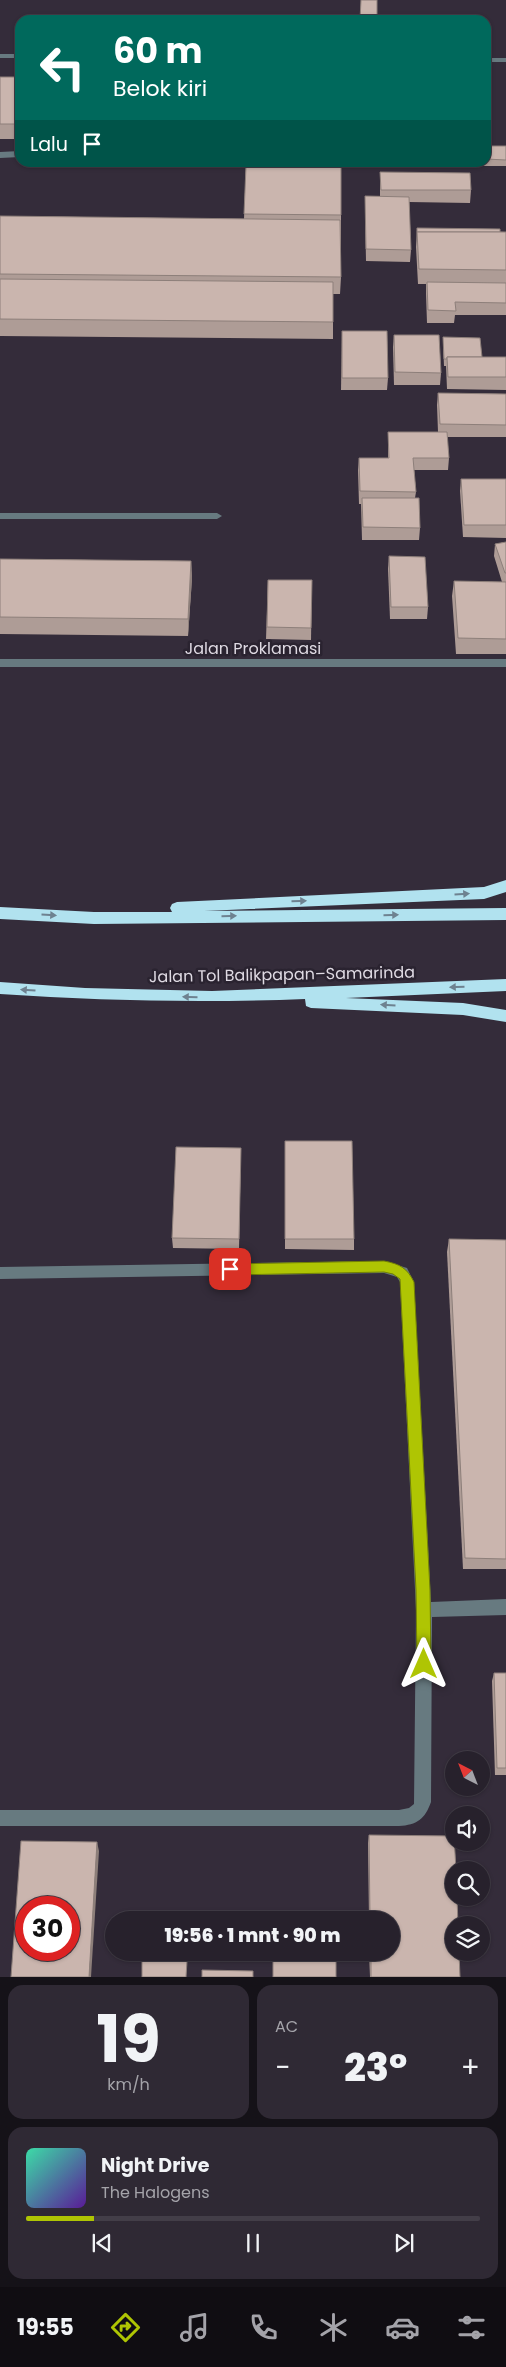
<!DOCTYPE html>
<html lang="id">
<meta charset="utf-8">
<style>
:root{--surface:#27212c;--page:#2f2934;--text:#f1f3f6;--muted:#a4a3a9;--line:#433e48;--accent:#afc503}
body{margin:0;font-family:Poppins,sans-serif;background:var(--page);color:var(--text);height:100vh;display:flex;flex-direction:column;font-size:19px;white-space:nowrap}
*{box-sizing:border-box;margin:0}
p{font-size:16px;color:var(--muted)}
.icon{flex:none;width:28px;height:28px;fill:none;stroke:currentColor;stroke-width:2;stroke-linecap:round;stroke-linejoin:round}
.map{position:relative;height:1977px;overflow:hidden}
.panel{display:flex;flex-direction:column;gap:8px;padding:8px;background:#151218;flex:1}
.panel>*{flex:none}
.hud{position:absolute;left:15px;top:15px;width:476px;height:152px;border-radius:15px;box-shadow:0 1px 4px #0004,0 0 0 1px var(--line);background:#00695c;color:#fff;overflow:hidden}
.needle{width:32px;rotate:318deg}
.buttons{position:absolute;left:445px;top:1751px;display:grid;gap:10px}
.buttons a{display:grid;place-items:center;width:45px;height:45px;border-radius:50%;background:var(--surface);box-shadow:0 1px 4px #0004,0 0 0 1px var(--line);font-size:25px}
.speed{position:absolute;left:15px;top:1896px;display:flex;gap:10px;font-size:25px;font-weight:700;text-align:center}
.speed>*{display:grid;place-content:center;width:65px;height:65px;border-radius:50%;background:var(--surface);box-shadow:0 1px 4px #0004,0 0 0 1px var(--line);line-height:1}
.speed .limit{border:8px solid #d22;background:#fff;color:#111}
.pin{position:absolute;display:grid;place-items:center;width:42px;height:42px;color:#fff;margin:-21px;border-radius:10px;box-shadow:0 2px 8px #0006}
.me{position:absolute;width:55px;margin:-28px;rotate:0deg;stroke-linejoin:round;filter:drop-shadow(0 0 4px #0008)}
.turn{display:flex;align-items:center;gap:18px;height:105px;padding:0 15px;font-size:22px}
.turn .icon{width:65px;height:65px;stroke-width:2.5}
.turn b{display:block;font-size:35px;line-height:42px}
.then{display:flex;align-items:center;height:48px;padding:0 15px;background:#0003;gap:10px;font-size:19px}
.big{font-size:38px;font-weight:800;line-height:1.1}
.panel .tile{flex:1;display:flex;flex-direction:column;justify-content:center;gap:8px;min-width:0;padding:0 18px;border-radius:15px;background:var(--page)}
.panel .dial{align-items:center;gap:0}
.dial b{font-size:65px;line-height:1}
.song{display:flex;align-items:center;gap:15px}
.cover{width:60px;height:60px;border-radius:8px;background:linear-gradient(135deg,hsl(160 70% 55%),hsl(270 70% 35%))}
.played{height:5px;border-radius:2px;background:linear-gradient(90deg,var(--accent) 15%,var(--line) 15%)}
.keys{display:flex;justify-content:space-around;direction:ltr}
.heat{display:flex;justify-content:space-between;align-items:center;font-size:28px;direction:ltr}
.panel .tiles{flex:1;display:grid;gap:8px;grid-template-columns:1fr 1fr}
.tile:last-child{grid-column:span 2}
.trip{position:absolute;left:105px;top:1911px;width:295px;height:50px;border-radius:25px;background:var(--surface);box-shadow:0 1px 4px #0004,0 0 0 1px var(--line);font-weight:800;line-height:50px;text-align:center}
.tabs{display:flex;height:80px;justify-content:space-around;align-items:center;background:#100d12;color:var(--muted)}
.tabs .icon{width:35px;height:35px}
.tabs .selected{color:var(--accent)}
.tabs b{font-size:22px;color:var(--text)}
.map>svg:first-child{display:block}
</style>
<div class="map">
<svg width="506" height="1977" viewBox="0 0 506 1977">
<rect width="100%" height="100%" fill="#342c3a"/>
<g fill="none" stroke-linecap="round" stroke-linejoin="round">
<g fill="#677a80" fill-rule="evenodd">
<rect x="0" y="54" width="20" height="4"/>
<rect x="486" y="58" width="20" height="4"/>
<path d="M20,151V157L0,158V152Z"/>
<path d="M0,513H217L222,516L217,519H0Z"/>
<rect x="0" y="659" width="506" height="8"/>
<path d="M384,1261L407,1268L414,1282L431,1602L506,1599V1615L432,1617L431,1802C425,1819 417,1825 399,1826H0V1810H399L409,1808L414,1804L416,1610L400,1282L397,1277L384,1273L0,1279V1267Z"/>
</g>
<g fill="#b1e2ef" fill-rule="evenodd">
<path d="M506,880V892L484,899L204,911L506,908V920L94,924L0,919V907L94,912H172L170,908L172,904L177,902L484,887Z"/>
<path d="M506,979V991L346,998L463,1003L506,1010V1022L463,1015L311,1008L306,1006L305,999C203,1003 102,1001 0,994V982L85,988L212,991Z"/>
</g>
</g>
<g fill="#ae9c96">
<rect x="0" y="77" width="20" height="62"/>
<path d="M486,146H506V166H475V162H486Z"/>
<rect x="372" y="162" width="85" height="4"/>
<path d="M246,166L341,215V277L340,294H333V339L0,336V216L244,219Z"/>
<path d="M380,172L471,190L470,203L409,202L411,250L410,262L366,261L365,208V196H380Z"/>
<path d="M417,228L506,232V315H455L454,323H427L426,294V284H418L416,247Z"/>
<path d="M342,331L388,378L387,390H341Z"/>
<path d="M394,335L441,373L440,385H394L393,347Z"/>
<path d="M443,337L482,357H506V390L447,389L446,366H444L443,344Z"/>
<path d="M438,393L506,394V437H447L449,458L448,470H414L416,492L415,498L420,528L419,540H362L361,504H359L358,470L359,458H388V432H438L437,405Z"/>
<path d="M461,479H506V538L463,537L460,491Z"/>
<path d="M506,542V654H456L452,596L454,581L502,582L494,556L495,544Z"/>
<path d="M389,556L428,607L427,619H390L388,569Z"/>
<path d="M0,559L191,561L192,578L188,636L0,634Z"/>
<path d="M268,580H312L311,640L266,639Z"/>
<path d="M285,1141L354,1239V1250L285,1249Z"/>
<path d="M241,1148L239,1249L173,1248L172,1238Z"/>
<path d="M449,1239L506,1240V1569H463L447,1252Z"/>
<path d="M494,1673H506V1775H495L492,1681Z"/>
<path d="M369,1835L460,1977H370L369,1952H391V1920H369L368,1843Z"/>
</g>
<g fill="#8d7f7a">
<path d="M191,561L192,578L188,636V619Z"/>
<path d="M97,1842L99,1851L91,1977H89Z"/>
</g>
<g fill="#cab5ae" stroke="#8d7f7a" fill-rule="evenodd">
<path d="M361,0H377V20H360Z"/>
<rect x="0" y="77" width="20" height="47"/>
<path d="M486,146H506V160L486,159Z"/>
<path d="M246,166L341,167V215L244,214Z"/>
<path d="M380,172L470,173L471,190H381Z"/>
<path d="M365,196L409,197L411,250L366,249Z"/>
<path d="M0,216L340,220L341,277L0,274Z"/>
<path d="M417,228L500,229V232H417Z"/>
<path d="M417,232H506V270L419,269Z"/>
<path d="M0,279L333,282V322L0,319Z"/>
<path d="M427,282L506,283V303L455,302L456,311L428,310Z"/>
<path d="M342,331H387L388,378H342Z"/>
<path d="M394,335H439L441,373L395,372Z"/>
<path d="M443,337L480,338L482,357H447V359H444Z"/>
<path d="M447,357H506V377H448Z"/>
<path d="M438,393L506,394V425L440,424Z"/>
<path d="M388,432H447L449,458H413L416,492L360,491L359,458H389Z"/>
<path d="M461,479H506V525H464Z"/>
<path d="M362,498H419L420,528L363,527Z"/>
<path d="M506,542V573H505L495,544Z"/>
<path d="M389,556L425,557L428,607H391Z"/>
<path d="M0,559L191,561L188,619L0,617Z"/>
<path d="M268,580H312L311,628L267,627Z"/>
<path d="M454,581L506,582V639L458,638Z"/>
<path d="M285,1141H352L354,1239H285Z"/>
<path d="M176,1147L241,1148L239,1239L172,1238Z"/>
<path d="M449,1239L506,1240V1559L465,1558Z"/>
<path d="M494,1673H506V1768H497Z"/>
<path d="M369,1835L454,1836L456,1870H454V1898H457L458,1925H454V1952H459L460,1977H371V1952H391V1920H370Z"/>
<path d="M21,1841L97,1842L89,1977H11ZM26,1908H69V1950H26Z"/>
<rect x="273" y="1952" width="63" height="25"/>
<path d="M142,1961H187L186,1977H142Z"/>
<path d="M202,1970L253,1971V1977H202Z"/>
</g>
<defs><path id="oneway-solid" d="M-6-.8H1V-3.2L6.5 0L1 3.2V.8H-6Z" transform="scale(1.25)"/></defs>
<g fill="#6e8290">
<use href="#oneway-solid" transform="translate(462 894) rotate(-4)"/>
<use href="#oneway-solid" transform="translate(299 901) rotate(-2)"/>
<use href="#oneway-solid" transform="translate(49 915) rotate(3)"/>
<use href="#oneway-solid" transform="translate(391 915) rotate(-1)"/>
<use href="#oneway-solid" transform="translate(229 916) rotate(-1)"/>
<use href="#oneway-solid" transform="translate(457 987) rotate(178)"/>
<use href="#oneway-solid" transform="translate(28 990) rotate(-176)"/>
<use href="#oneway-solid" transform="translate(190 997) rotate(-179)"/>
<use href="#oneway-solid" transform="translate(388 1005) rotate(-177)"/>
</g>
<path fill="#afc503" stroke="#728002" d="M384,1261C400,1264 407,1268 414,1282L430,1590L431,1664L429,1669L424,1671L419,1669L417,1664L416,1590L400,1279L393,1274L384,1272L230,1275L224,1269L230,1264Z"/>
<g text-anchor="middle" stroke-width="5" stroke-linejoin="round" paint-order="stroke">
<g font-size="16" fill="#dfdae3" stroke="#2a2330">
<text x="253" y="654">Jalan Proklamasi</text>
<text transform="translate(282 974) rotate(-1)" y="6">Jalan Tol Balikpapan–Samarinda</text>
</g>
</g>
</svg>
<div class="buttons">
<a><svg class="needle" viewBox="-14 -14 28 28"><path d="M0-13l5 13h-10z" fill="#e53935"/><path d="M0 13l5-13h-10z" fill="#a4a3a9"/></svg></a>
<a><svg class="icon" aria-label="sound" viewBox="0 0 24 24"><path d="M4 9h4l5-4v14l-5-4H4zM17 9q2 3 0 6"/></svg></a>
<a><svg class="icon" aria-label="search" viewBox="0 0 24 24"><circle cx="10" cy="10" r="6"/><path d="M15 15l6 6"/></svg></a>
<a><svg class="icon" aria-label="layers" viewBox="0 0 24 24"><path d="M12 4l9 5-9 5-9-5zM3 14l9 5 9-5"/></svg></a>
</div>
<div class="speed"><div class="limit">30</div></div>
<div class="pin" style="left:230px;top:1269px;background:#d93025"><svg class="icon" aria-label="arrive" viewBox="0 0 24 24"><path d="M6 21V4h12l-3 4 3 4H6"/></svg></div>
<svg class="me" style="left:424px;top:1664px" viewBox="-20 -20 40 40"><path d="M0-17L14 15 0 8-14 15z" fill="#afc503" stroke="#fff" stroke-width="4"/></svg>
<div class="trip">19:56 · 1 mnt · 90 m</div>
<div class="hud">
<div class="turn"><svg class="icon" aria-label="left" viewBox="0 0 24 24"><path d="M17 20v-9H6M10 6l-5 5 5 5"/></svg><div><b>60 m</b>Belok kiri</div></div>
<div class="then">Lalu<svg class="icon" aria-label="arrive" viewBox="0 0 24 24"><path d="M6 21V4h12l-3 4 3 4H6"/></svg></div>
</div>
</div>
<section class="panel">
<div class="tiles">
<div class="tile dial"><b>19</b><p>km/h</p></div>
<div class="tile"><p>AC</p>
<div class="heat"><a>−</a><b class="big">23°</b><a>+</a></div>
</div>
<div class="tile">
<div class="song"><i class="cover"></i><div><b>Night Drive</b><p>The Halogens</p></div></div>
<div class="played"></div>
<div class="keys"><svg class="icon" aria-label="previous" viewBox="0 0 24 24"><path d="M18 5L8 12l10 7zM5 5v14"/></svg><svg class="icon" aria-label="pause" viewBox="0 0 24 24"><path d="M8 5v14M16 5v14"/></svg><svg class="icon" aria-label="next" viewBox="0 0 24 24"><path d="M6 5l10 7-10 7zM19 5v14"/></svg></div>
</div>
</div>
</section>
<nav class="tabs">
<b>19:55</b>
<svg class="icon selected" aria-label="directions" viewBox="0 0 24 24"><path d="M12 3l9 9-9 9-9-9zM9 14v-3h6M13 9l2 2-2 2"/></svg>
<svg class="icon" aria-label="music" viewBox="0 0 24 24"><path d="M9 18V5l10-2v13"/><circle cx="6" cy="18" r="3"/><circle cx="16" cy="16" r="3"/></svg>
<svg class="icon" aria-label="phone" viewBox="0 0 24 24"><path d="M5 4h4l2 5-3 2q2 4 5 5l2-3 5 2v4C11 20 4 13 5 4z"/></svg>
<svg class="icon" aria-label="climate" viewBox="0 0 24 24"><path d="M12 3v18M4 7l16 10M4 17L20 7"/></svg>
<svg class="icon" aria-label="car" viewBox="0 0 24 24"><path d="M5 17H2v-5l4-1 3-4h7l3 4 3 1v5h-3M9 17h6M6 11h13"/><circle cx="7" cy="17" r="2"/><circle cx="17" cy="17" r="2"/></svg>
<svg class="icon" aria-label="filters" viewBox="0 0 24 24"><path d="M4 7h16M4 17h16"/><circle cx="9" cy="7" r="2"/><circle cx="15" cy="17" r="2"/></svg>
</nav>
